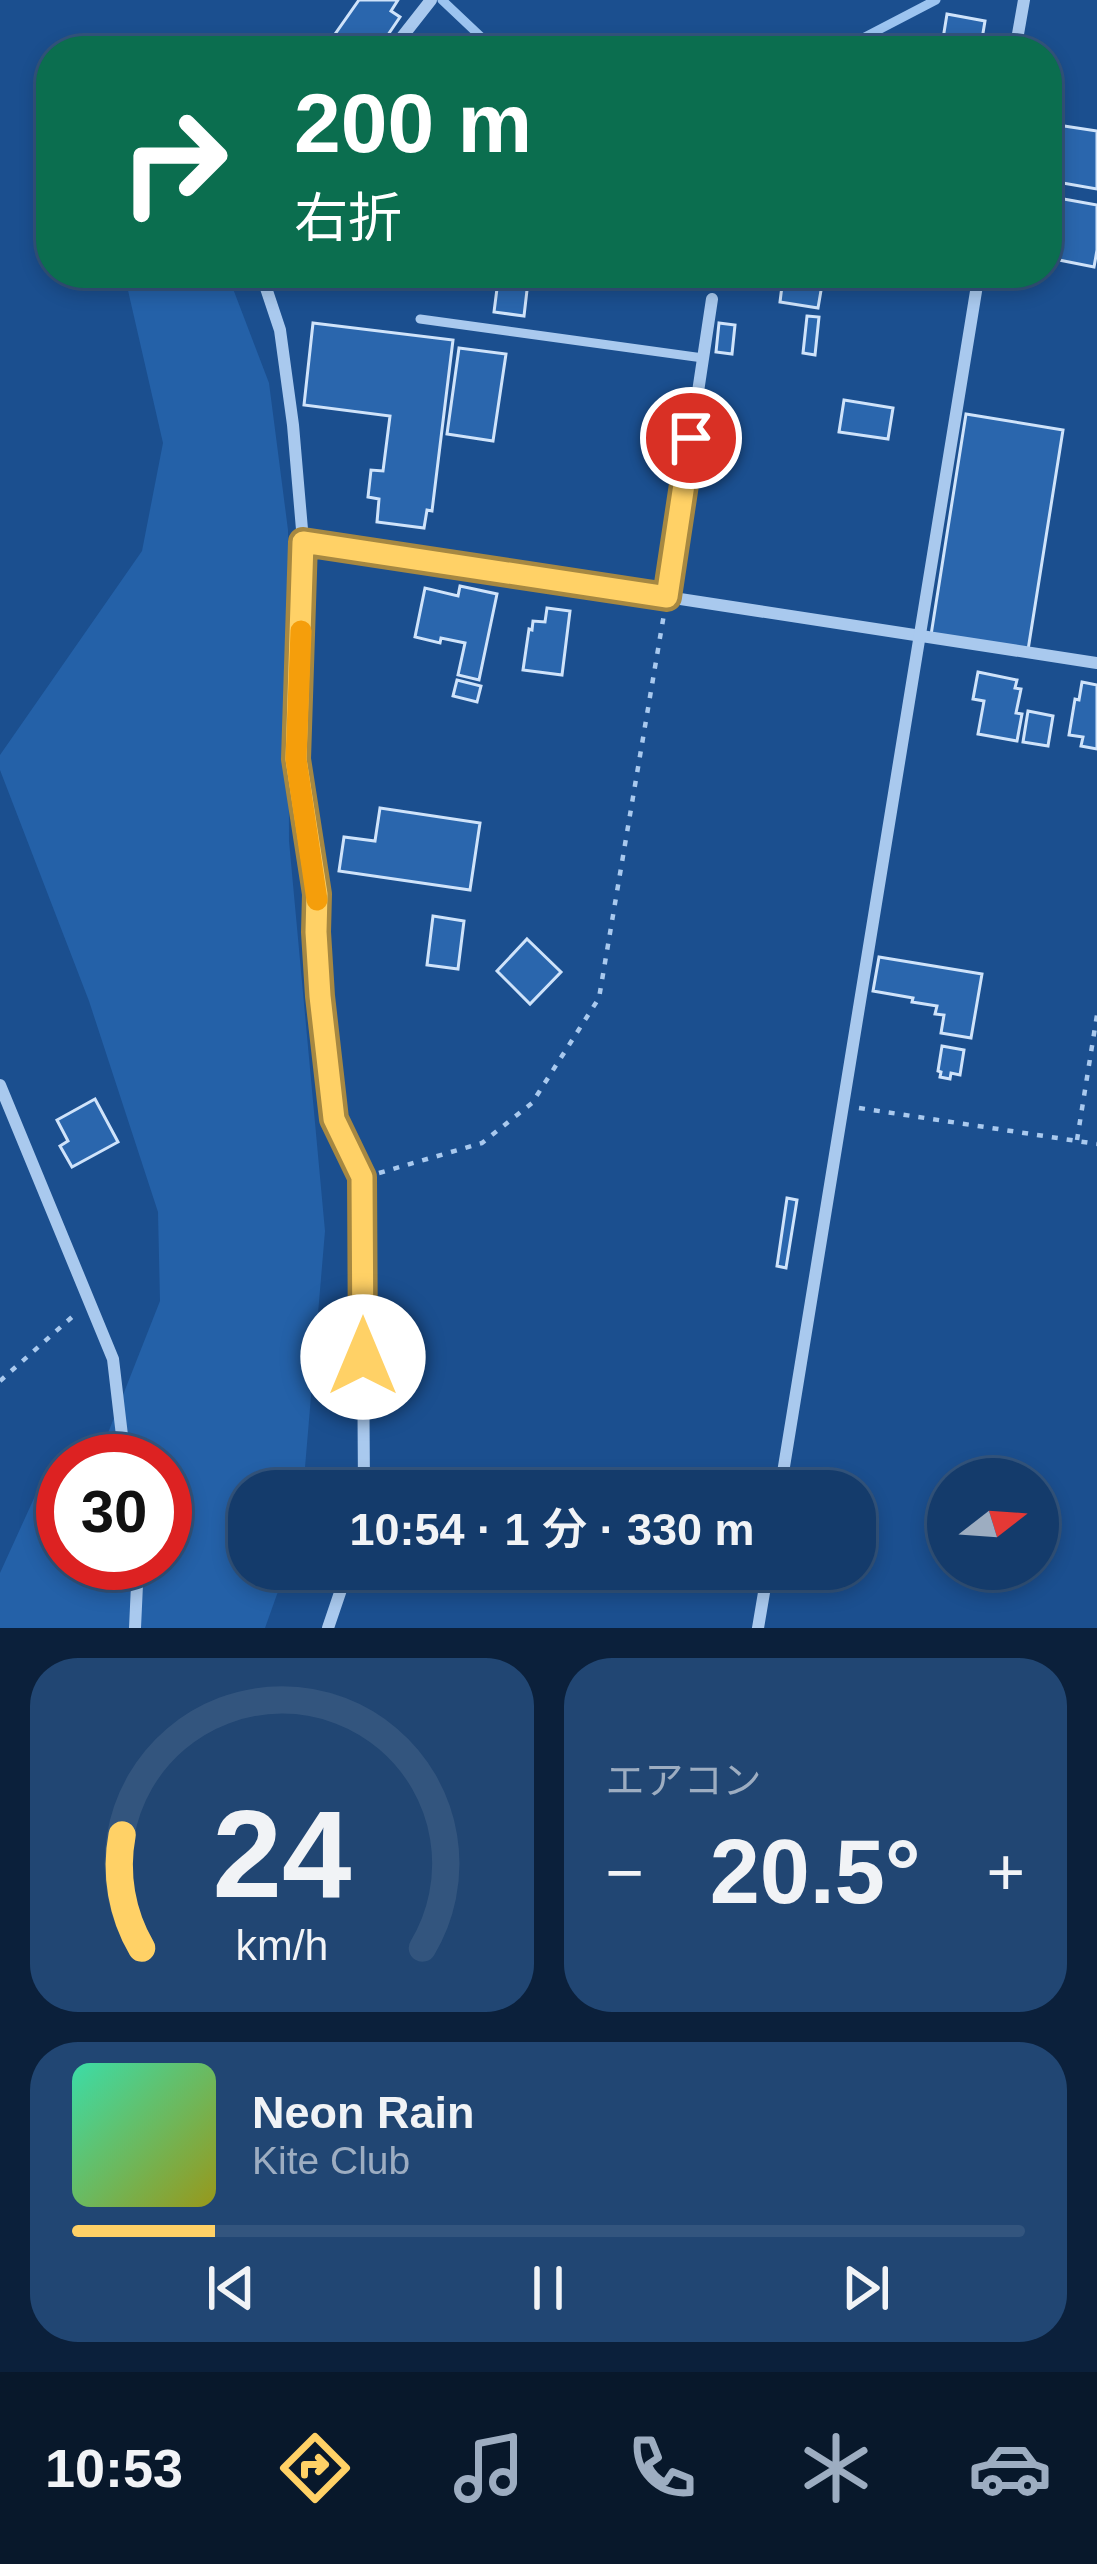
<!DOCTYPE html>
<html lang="ja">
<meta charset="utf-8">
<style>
:root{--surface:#143b6b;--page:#214673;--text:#f1f3f6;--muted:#9dadc1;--line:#33557e;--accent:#ffd166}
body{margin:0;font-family:Helvetica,"Noto Sans JP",sans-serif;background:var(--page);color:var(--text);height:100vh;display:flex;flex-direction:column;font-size:45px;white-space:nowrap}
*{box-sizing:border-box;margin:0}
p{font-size:39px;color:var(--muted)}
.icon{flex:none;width:66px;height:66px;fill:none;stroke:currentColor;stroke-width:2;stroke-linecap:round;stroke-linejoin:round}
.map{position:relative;height:1628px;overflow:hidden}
.sheet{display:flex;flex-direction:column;gap:30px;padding:30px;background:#0b203b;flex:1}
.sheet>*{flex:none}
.banner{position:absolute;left:36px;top:36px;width:1026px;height:252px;border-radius:48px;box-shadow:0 6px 18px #0003,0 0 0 3px var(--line);background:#0b6e4f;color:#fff;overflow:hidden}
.needle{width:78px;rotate:73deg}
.buttons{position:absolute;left:927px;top:1458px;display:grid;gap:24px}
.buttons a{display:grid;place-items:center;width:132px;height:132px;border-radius:50%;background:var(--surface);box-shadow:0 6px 18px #0003,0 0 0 3px var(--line);font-size:60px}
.speed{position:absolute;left:36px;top:1434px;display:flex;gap:24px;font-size:60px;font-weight:700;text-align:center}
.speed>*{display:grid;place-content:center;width:156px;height:156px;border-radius:50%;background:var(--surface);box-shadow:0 6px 18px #0003,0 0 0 3px var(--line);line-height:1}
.speed .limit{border:18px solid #d22;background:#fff;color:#111}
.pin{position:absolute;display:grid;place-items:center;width:102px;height:102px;color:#fff;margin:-51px;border:6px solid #fff;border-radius:50%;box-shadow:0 3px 12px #0007}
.me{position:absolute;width:132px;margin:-66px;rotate:0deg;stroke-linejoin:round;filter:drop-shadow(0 0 9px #0008)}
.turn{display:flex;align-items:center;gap:42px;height:252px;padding:0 60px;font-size:54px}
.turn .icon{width:156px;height:156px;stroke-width:2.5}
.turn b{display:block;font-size:84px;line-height:102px}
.big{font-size:90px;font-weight:600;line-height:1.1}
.sheet .widget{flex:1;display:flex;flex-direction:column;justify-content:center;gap:18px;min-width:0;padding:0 42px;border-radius:48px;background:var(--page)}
.sheet .dial{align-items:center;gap:0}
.dial svg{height:312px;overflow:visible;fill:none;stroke:var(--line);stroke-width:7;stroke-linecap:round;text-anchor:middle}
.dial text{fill:var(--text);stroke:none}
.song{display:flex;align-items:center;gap:36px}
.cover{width:144px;height:144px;border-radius:18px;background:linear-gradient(135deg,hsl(160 70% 55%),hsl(60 70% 35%))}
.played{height:12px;border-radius:6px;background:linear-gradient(90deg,var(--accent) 15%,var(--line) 15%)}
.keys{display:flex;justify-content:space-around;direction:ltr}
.heat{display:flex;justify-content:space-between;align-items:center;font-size:66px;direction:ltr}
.sheet .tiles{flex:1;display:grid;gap:30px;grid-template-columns:1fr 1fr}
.widget:last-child{grid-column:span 2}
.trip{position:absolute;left:228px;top:1470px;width:648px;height:120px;border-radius:48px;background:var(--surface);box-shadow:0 6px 18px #0003,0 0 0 3px var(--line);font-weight:600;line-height:120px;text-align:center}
.tabs{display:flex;height:192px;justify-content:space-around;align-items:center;background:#08182b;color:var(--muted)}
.tabs .icon{width:84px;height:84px}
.tabs .current{color:var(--accent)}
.tabs b{font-size:54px;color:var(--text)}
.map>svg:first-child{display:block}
</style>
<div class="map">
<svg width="1097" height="1628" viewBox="0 0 1097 1628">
<rect width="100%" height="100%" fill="#1b4f8f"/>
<path fill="#2461a8" d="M124,273H227L269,383L288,530L289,841L325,1231L303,1491H249V1569H286L265,1628H0V1573L41,1483H63V1563H165V1461H97L160,1301L158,1212L89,1001L0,770V755L142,551L163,443Z"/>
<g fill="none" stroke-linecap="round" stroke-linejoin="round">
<g stroke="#9cc4f0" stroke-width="9">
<path d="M442,0L496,51"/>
<path d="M838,51L936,0"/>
</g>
</g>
<g fill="#2a66ad" stroke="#cfe3fa" stroke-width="3">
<path d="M359,0H398L391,11L400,17L377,51H331L326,47Z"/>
<path d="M947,14L985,21L980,51H941Z"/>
<path d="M1051,124L1097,131V189L1057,182L1061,157L1047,155Z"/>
<path d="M1047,196L1097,205V250L1094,267L1054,259L1057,243L1049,242Z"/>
<path d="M499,273H529L524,316L494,312Z"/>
<path d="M777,273H824L818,308L780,302L783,278L777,277Z"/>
<path d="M807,316L819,317L815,355L803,353Z"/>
<path d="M313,323L453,340L432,511L427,510L424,528L377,522L379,499L368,497L371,470L383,471L390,416L304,405Z"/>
<path d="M719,323L735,325L732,354L716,352Z"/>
<path d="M459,348L506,354L493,441L447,434Z"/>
<path d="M844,400L893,408L888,439L839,432Z"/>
<path d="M966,414L1063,430L1028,650L931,635Z"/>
<path d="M460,586L497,594L479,680L458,675L465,643L441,638L440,643L415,637L425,588L458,596Z"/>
<path d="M547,608L570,611L562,675L523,670L529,629L532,630L533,621L545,622Z"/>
<path d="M978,672L1017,680L1015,688L1021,689L1016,713L1022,714L1017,741L978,734L984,701L973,699Z"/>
<path d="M457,680L481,686L477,702L453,696Z"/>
<path d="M1082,682L1097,685V749L1081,746L1083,737L1069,735L1075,699L1079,700Z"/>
<path d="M1028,711L1053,716L1048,746L1023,742Z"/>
<path d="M380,808L480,823L470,890L339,871L344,837L375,841Z"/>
<path d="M433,916L464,921L458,969L427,965Z"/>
<path d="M527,939L561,972L530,1004L497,971Z"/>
<path d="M879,957L982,974L971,1038L941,1033L944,1015L935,1014L937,1006L912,1002L913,998L873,991Z"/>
<path d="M942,1046L964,1050L960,1075L951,1073L950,1079L940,1077L941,1072L938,1071Z"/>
<path d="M95,1099L118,1142L72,1167L60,1146L68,1141L57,1120Z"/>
<path d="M787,1198L797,1200L786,1268L777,1266Z"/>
</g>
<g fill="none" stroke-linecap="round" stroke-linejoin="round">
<g stroke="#a9c9ee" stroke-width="4.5" stroke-dasharray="6 9" stroke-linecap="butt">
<path d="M859,1108L1097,1144"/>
<path d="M1077,1140L1097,1015"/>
<path d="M379,1173L482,1143L532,1103L599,998L664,614"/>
<path d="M0,1381L72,1317"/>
</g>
<path stroke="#a9c9ee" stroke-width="9" d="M420,319L703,358"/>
<g stroke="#a9c9ee" stroke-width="12">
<path d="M391,51L431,0"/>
<path d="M1015,51L1024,0"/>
<path d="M261,273L280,330L293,425L303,541L297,759L317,894L316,931L320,996L335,1119L362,1177L364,1491"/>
<path d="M303,541L1097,663"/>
<path d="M667,597L712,299"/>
<path d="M0,1085L113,1359L125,1461"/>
<path d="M780,1491L979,273"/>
<path d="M135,1628L138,1563"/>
<path d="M328,1628L348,1569"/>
<path d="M758,1628L768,1569"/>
</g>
</g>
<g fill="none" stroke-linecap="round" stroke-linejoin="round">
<g stroke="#a68842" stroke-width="30">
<path id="route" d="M363,1357L362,1177L334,1119L320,996L316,932L317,894L296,759L303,542L667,597L691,438"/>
</g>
<use href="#route" stroke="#ffd166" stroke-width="21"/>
<path stroke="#f59e0b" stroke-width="21" d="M301,631L296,759L317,900"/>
</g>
</svg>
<div class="buttons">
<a><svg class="needle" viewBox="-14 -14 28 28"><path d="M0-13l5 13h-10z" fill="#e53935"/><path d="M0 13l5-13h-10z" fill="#9dadc1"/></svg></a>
</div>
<div class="speed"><div class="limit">30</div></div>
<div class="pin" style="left:691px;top:438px;background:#d93025"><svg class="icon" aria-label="arrive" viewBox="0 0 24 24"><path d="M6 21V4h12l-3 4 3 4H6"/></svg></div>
<svg class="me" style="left:363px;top:1357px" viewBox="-20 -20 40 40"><circle r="19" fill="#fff"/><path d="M0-13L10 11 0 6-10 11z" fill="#ffd166"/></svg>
<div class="trip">10:54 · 1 分 · 330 m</div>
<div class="banner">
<div class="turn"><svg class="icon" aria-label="right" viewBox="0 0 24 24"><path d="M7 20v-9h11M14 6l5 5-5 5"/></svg><div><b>200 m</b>右折</div></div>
</div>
</div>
<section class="sheet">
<div class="tiles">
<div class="widget dial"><svg viewBox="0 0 100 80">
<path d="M14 69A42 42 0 1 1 86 69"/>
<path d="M14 69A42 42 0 0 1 9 40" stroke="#ffd166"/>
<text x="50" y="56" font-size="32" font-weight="700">24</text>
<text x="50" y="72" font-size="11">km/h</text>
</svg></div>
<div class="widget"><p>エアコン</p>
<div class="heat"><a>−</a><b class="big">20.5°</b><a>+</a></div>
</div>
<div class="widget">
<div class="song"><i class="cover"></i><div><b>Neon Rain</b><p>Kite Club</p></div></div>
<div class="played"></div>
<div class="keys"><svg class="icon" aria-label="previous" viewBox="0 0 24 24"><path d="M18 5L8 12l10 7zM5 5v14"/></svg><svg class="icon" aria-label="pause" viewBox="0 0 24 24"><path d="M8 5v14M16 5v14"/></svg><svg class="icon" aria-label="next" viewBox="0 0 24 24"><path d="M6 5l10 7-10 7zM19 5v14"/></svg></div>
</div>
</div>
</section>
<nav class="tabs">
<b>10:53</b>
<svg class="icon current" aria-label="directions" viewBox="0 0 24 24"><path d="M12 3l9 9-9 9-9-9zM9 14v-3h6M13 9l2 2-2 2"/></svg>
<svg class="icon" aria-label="music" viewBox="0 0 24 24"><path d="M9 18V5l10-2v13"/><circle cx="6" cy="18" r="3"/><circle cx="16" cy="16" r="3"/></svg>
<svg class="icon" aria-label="phone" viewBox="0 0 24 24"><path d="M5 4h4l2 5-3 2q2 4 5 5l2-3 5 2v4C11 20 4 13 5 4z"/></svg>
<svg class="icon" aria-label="climate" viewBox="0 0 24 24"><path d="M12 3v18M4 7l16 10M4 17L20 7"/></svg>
<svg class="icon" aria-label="car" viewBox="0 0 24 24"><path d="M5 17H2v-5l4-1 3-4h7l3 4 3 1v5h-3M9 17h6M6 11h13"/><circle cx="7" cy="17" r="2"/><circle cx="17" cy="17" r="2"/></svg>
</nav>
